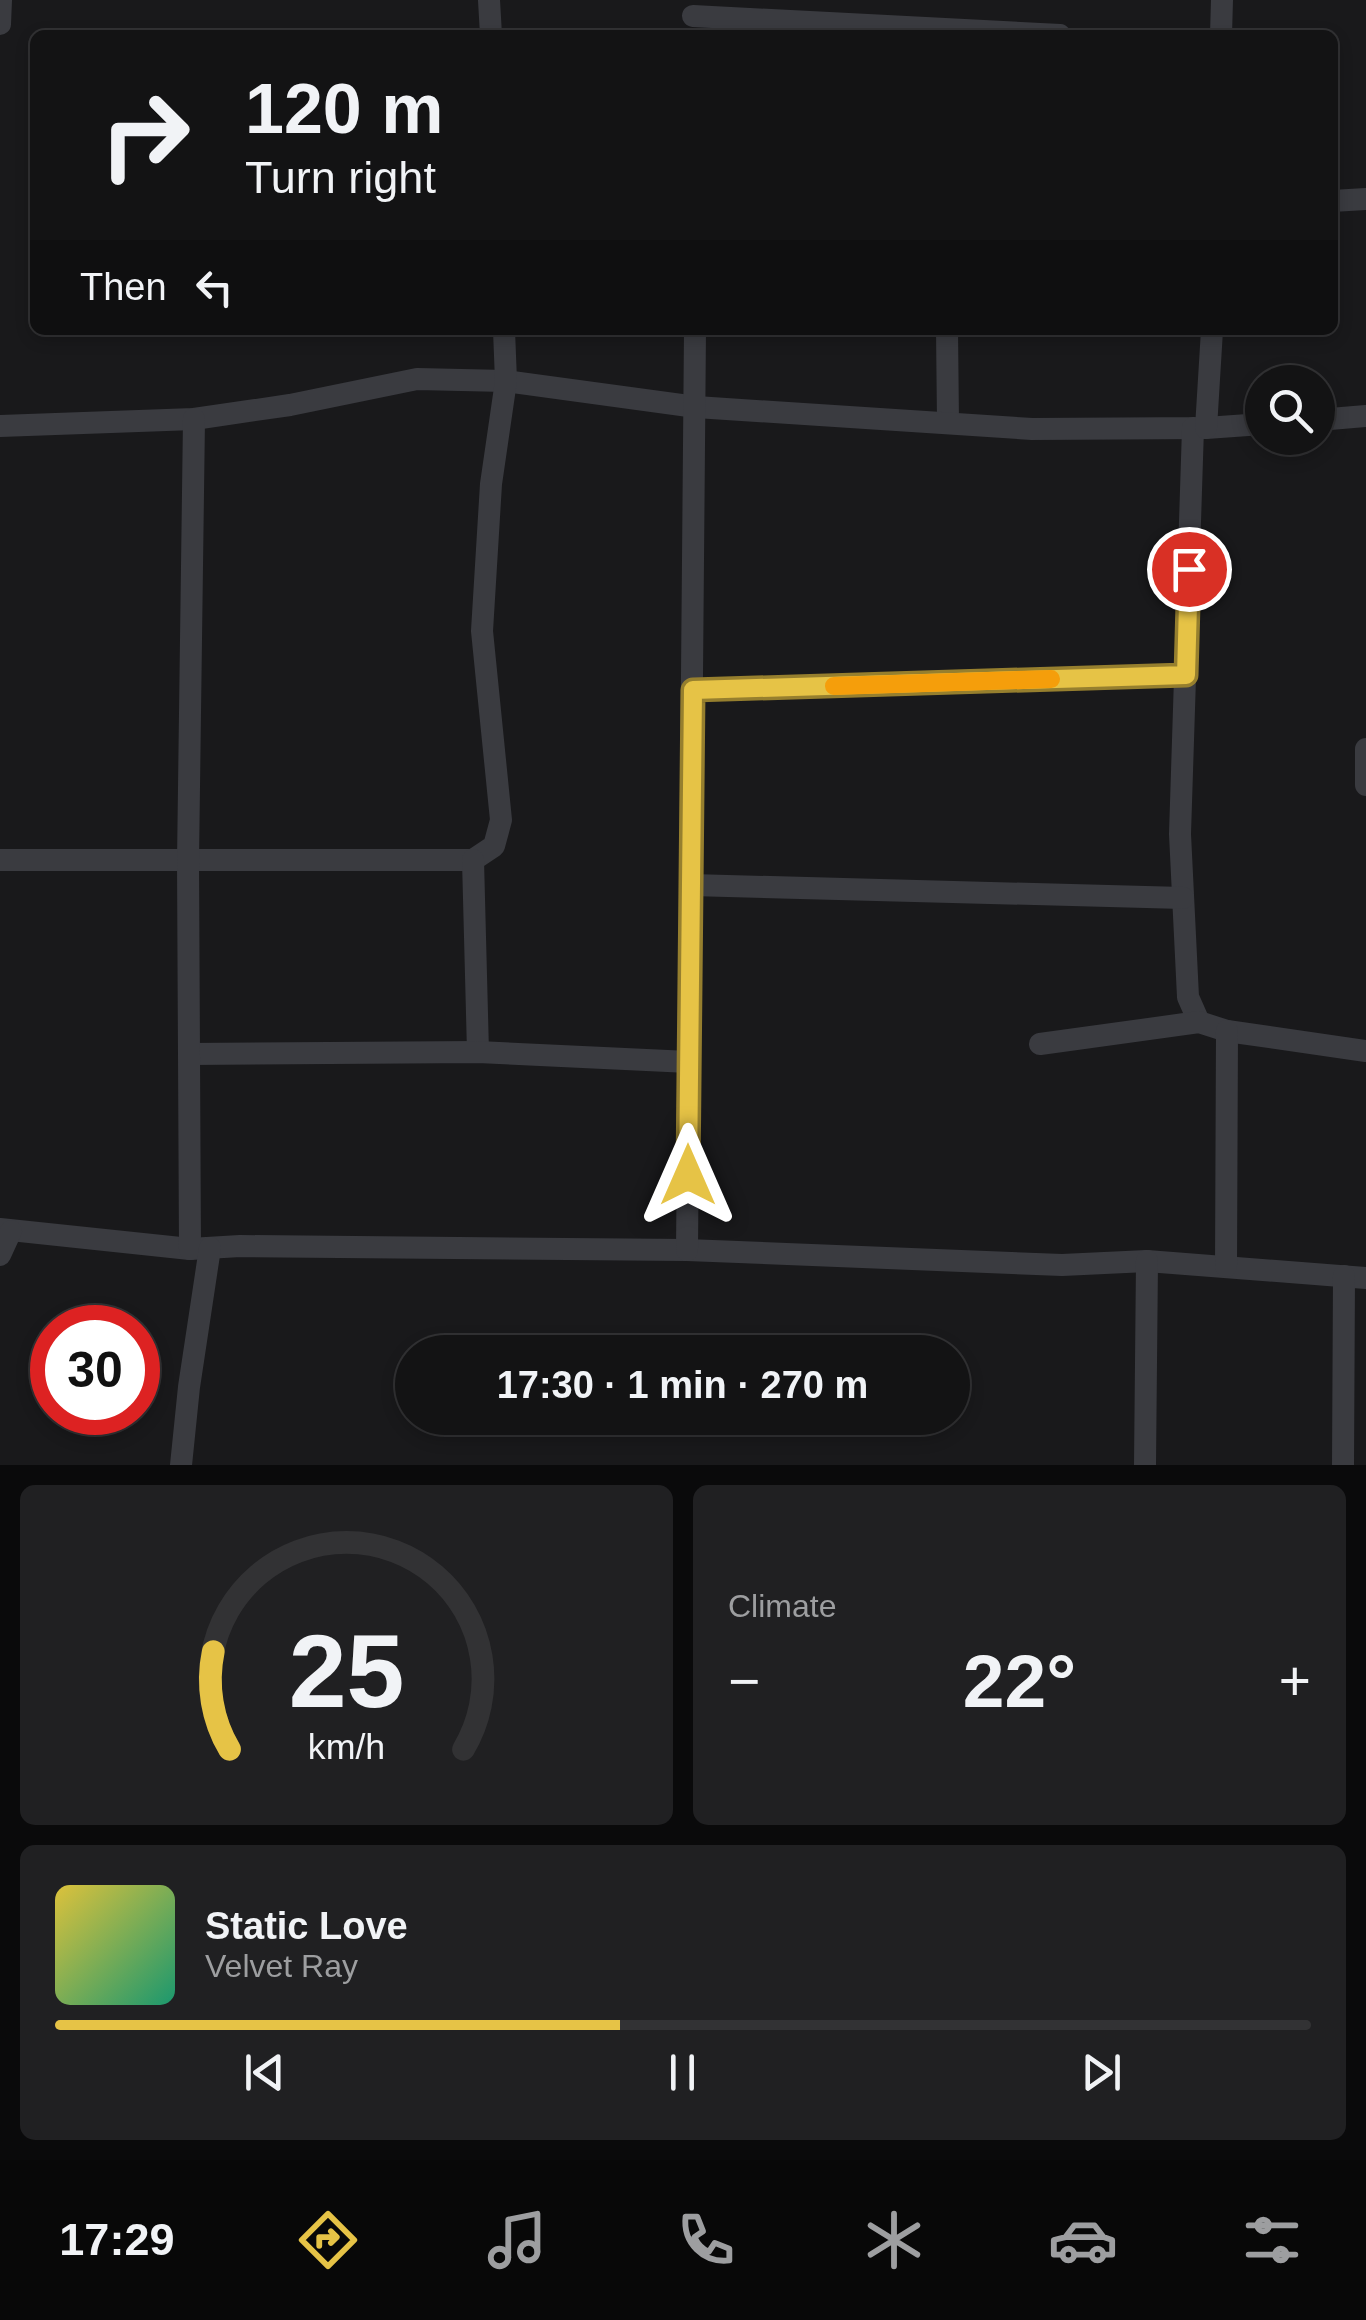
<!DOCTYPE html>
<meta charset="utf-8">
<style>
:root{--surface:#131314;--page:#202022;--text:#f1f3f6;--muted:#9d9ea0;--line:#323234;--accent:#e6c346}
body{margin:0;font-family:Helvetica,sans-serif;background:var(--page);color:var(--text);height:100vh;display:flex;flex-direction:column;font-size:38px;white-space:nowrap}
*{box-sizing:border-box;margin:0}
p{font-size:32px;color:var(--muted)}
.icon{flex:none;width:55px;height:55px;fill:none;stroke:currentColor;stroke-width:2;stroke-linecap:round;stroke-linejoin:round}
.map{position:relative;height:1465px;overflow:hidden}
.sheet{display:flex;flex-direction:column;gap:20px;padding:20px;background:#0a0a0b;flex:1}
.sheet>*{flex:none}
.top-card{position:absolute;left:30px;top:30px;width:1308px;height:305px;border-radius:15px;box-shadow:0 5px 15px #0003,0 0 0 2px var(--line);background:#131314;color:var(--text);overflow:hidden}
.tools{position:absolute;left:1245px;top:365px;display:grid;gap:20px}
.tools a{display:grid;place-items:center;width:90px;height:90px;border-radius:50%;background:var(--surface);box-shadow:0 5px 15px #0003,0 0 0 2px var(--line);font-size:50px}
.speed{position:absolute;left:30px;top:1305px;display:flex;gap:20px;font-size:50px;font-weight:700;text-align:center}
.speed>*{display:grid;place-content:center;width:130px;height:130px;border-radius:50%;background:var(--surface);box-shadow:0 5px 15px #0003,0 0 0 2px var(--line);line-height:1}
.speed .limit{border:15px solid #d22;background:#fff;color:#111}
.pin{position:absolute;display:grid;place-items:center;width:85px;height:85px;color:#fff;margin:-42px;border:5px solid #fff;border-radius:50%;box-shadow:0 2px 10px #0007}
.me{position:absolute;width:110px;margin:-55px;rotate:0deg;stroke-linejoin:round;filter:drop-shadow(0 0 8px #0008)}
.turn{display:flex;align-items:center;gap:35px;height:210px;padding:0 50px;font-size:45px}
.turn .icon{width:130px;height:130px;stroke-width:2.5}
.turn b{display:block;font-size:70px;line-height:85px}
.then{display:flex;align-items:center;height:95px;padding:0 50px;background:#0003;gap:20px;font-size:38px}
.big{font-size:75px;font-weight:600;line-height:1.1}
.sheet .card{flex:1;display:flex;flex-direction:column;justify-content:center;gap:15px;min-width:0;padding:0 35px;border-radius:15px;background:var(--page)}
.sheet .dial{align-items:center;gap:0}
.dial svg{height:260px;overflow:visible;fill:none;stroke:var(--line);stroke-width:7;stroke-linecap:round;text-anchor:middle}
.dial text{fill:var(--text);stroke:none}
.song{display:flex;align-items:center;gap:30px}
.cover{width:120px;height:120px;border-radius:15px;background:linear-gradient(135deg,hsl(50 70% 55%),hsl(160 70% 35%))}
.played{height:10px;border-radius:5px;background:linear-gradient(90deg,var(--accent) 45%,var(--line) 45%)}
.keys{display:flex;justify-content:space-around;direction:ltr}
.heat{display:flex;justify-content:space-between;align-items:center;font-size:55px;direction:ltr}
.sheet .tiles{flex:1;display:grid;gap:20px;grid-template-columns:1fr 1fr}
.card:last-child{grid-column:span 2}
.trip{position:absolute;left:395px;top:1335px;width:575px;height:100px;border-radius:50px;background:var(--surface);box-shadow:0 5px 15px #0003,0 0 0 2px var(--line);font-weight:600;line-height:100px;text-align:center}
.dock{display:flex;height:160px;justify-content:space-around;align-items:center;background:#080808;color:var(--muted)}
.dock .icon{width:70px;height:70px}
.dock .current{color:var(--accent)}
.dock b{font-size:45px;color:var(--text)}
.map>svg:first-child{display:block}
</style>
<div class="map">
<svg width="1366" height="1465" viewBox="0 0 1366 1465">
<rect width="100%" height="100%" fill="#19191b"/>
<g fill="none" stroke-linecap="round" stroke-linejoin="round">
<g stroke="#3a3b40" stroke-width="22">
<path d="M489,0L491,35"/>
<path d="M693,16L1060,35"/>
<path d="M0,24L1,0"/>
<path d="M1221,35L1222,0"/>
<path d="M1332,201L1366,199"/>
<path d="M947,330L948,422"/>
<path d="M1318,420L1366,416"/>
<path d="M0,426L194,419L290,405L417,379L506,381L696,407L1032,429L1206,428L1262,424"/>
<path d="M1193,428L1180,834L1188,997L1199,1022"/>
<path d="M1206,428L1212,330"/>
<path d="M693,690L1186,675"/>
<path d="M1366,749V785"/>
<path d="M0,860H473L494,846L501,820L482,631L491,484L506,381L504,330"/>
<path d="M473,860L478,1052"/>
<path d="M691,885L1183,898"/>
<path d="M1040,1044L1199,1022L1227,1031L1366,1051"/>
<path d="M189,1054L478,1052L689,1062"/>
<path d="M0,1229L190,1249L240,1246L687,1250L1062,1265L1147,1261L1366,1278"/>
<path d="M190,1249L188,861L194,419"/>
<path d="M687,1250L695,330"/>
<path d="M0,1255L11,1231"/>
<path d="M1226,1266L1227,1031"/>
<path d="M181,1465L189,1387L210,1248"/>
<path d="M1145,1465L1147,1261"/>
<path d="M1343,1465L1344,1276"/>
</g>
</g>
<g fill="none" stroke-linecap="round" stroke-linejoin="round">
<g stroke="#967f2e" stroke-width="25">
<path id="route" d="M688,1175L693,690L1186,675L1189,569"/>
</g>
<use href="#route" stroke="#e6c346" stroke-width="18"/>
<path stroke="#f59e0b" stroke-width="18" d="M834,686L1051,679"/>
</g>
</svg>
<div class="tools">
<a><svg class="icon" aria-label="search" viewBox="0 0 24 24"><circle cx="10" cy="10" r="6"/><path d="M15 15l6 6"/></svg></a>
</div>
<div class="speed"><div class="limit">30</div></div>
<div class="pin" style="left:1189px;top:569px;background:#d93025"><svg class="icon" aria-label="arrive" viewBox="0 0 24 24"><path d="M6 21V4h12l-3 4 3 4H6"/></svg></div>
<svg class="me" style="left:688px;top:1175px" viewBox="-20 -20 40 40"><path d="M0-17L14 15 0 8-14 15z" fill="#e6c346" stroke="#fff" stroke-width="4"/></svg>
<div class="trip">17:30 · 1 min · 270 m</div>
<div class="top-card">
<div class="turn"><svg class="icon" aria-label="right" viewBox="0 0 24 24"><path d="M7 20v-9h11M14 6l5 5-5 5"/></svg><div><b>120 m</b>Turn right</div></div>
<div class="then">Then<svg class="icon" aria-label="left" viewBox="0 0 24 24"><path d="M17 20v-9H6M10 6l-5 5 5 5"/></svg></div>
</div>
</div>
<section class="sheet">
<div class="tiles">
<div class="card dial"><svg viewBox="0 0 100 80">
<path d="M14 69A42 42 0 1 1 86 69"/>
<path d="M14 69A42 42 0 0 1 9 39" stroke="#e6c346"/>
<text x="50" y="56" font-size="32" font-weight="700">25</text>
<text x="50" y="72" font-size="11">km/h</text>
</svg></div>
<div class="card"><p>Climate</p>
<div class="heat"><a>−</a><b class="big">22°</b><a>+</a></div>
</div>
<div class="card">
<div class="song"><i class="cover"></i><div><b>Static Love</b><p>Velvet Ray</p></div></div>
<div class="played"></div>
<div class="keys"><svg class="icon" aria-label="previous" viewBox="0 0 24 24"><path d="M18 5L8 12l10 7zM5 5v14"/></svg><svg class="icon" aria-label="pause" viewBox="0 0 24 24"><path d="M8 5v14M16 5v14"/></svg><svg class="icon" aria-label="next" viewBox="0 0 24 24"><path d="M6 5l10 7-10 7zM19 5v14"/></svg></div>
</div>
</div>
</section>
<nav class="dock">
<b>17:29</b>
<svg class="icon current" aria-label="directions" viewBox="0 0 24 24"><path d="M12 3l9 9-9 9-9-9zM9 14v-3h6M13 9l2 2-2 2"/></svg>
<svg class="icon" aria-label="music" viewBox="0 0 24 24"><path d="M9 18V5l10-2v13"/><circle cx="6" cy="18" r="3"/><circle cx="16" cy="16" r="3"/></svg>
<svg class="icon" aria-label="phone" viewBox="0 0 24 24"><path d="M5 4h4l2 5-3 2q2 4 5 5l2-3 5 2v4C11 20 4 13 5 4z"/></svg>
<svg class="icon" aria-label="climate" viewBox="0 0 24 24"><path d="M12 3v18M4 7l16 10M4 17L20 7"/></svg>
<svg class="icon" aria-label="car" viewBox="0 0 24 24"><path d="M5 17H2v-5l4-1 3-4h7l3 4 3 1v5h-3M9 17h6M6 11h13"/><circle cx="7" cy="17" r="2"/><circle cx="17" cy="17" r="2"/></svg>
<svg class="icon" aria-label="filters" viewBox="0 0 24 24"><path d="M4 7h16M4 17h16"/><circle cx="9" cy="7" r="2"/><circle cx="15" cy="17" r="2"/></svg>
</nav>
